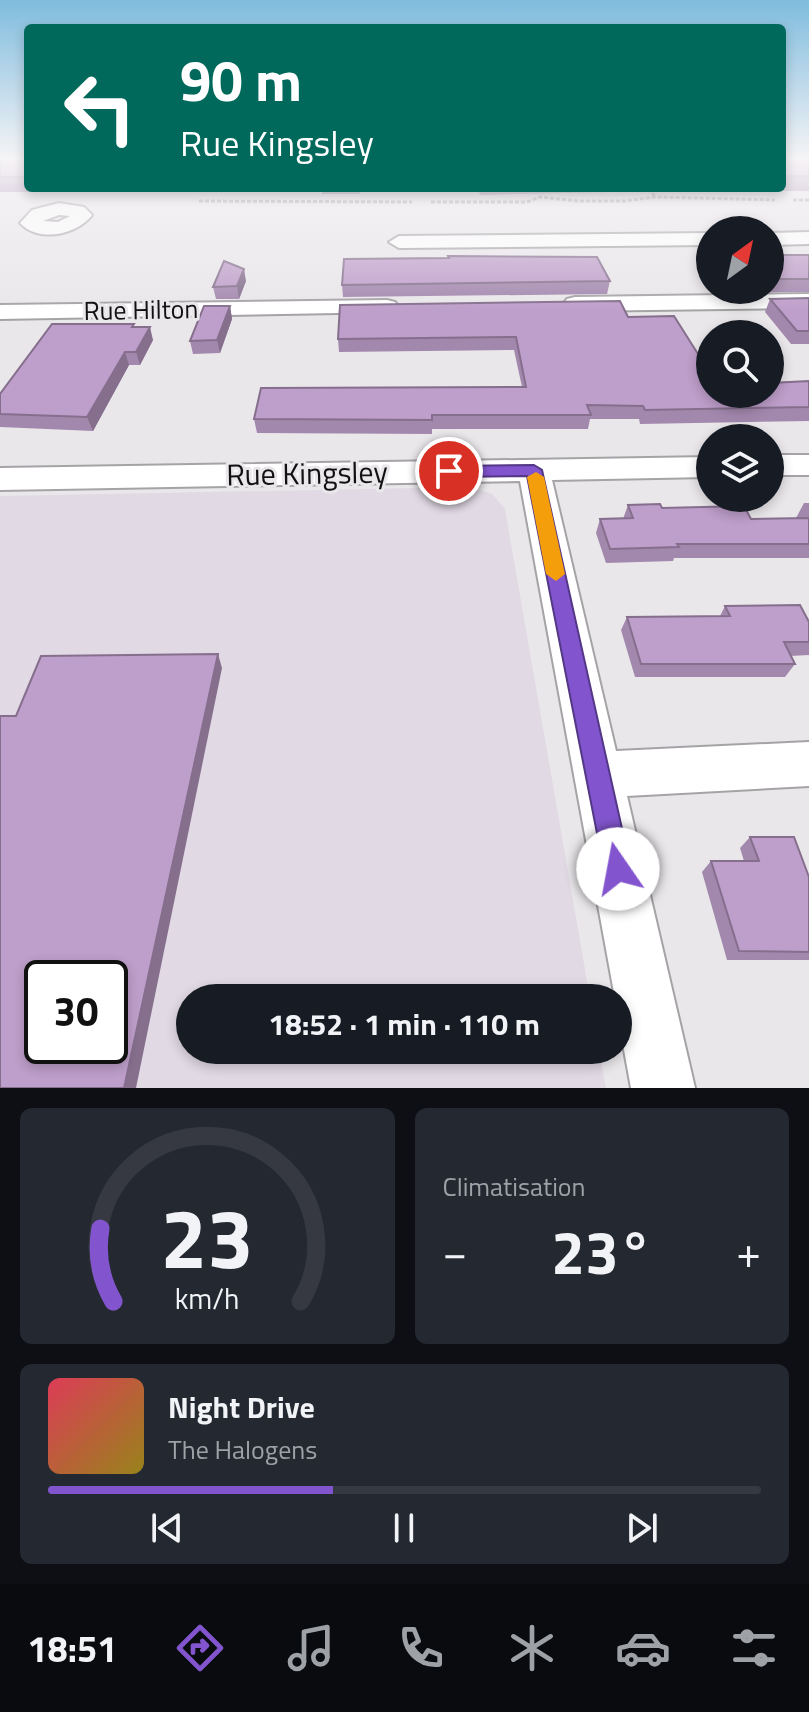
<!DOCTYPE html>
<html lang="fr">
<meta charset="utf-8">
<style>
:root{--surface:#171b24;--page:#242831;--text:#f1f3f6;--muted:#9ea1a6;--line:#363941;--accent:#8255ce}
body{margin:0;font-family:"Titillium Web",sans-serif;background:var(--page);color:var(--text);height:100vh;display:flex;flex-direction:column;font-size:30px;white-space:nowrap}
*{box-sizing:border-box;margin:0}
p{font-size:26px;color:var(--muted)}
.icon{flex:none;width:44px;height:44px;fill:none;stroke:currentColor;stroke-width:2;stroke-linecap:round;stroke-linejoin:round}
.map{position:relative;height:1088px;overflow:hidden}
.side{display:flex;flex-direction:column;gap:20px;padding:20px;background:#0d0f14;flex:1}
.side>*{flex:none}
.guide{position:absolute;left:24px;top:24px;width:762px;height:168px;border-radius:8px;box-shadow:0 4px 12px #0003;background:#00695c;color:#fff;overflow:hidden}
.needle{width:52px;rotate:33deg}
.tools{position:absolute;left:696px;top:216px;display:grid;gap:16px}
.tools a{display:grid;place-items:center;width:88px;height:88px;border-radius:50%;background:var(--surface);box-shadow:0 4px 12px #0003;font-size:40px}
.speed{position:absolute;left:24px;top:960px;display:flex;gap:16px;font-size:40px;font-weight:700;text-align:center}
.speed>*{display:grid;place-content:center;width:104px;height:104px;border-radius:50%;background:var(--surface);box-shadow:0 4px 12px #0003;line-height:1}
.speed .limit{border:4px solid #111;border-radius:12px;background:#fff;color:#111}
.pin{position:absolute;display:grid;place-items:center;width:68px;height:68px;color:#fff;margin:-34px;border:4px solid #fff;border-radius:50%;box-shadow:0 2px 8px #0007}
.me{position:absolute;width:88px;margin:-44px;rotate:348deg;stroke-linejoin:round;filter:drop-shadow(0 0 6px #0008)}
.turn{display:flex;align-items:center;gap:28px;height:168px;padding:0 24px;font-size:36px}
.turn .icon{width:104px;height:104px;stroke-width:2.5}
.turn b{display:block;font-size:56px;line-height:68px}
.big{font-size:60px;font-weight:700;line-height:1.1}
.side .card{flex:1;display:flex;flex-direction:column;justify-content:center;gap:12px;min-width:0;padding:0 28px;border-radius:12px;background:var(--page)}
.side .dial{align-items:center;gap:0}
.dial svg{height:208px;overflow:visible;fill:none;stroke:var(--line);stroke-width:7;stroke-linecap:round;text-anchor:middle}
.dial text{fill:var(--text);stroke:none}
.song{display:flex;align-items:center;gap:24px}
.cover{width:96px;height:96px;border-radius:12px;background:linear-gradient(135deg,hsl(350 70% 55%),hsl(50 70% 35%))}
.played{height:8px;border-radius:4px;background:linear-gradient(90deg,var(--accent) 40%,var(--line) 40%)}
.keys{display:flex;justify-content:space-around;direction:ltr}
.heat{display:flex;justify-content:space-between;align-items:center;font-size:44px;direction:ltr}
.side .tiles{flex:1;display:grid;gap:20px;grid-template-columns:1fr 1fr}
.card:last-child{grid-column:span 2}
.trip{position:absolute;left:176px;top:984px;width:456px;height:80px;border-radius:40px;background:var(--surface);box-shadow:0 4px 12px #0003;font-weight:700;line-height:80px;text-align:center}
.menu{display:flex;height:128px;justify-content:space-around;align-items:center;background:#090b0e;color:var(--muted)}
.menu .icon{width:56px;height:56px}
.menu .active{color:var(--accent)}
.menu b{font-size:36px;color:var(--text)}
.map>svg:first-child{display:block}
</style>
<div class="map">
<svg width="809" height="1088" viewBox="0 0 809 1088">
<rect width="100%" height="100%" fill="#eae7eb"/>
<path fill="#e1d9e4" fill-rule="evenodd" d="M471,487L492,494L505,509L590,998H190V1050H599L606,1088H0V496ZM42,978H110V1046H42Z"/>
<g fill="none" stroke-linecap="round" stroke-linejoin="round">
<g stroke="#a6a3a7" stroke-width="4">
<g id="minor">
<path d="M59,203L84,207L92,215C77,235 38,243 20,223L32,210ZM59,215L70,216L58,222L43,221Z"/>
<path d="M809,232V244L770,245V233Z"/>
<path d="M710,233V245L399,248L389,242L399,236Z"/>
<path d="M809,294V308L575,311L567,309L563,304L567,299L575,297Z"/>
<path d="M387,300L395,302L399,307L395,312L0,319V305Z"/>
<rect x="770" y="455" width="39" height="20"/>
<path d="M710,457V477L552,480L616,751L809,742V786L627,796L695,1088H631L618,1017V998H615L520,481L0,490V468Z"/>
</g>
</g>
<g stroke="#9e9c9f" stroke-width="3" stroke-dasharray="4 2" stroke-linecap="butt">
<path d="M649,188L655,197"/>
<path d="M793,200H809"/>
<path d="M199,201L412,202"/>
<path d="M431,202H527L540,197L578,201H625L655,197L775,200"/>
</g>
<use href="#minor" fill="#fff" fill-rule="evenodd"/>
</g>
<g fill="#a388ae">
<path d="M0,160H28V188H130L127,192H0Z"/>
<path d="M782,160H809V191H715L711,188H782Z"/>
<rect x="322" y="188" width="38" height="6"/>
<path d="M478,188H612L611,192L480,195Z"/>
<path d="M770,255H809V292H749L748,290H770Z"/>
<path d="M246,281L239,299H216L213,287Z"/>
<path d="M610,281L607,294L343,297L342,285Z"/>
<path d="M809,298V344H791L765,312L770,299Z"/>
<path d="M230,306L232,319L220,353L193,354L190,341Z"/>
<path d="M628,317L710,394L809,381V421L640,424L639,419H590L588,429H432V434L257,433L254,419L522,387L514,350L339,352L338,339Z"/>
<path d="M135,327L153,340L140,365H129L93,431L0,427V394Z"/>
<path d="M804,503H809V558H674L673,561L606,563L596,533L600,519H623L628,505L662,508L751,519L796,518Z"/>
<path d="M725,606L809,622V655L790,656L795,664L785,677H635L621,630L627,617L720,616Z"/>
<path d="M750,837L809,877V960H727L702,872L711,861H744L740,848Z"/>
</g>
<g fill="#856f8d">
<path d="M244,269L246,281L239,299L237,286Z"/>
<path d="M230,306L232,319L220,353L217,340Z"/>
<path d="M150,327L153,340L140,365L136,352Z"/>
<path d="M125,352L129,365L93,431L87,417Z"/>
<path d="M218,654L222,668L136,1088H124Z"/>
</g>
<g fill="#be9eca" stroke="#856f8d" stroke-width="2" fill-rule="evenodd">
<rect x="0" y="160" width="28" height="17"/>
<rect x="782" y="160" width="27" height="16"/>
<rect x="770" y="255" width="39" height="24"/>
<path d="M448,256L597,257L610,281L342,285L344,259L449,258Z"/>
<path d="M224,261L244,269L237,286L213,287Z"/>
<path d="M809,298V331H797L770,299Z"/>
<path d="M620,301L628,317L674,316L710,373V394H770V383L809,381V407L645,410L643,406L587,405L591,415H432V420L254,419L261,388L526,387L516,337L338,339L340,305Z"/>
<path d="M204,306H230L217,340L190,341Z"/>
<path d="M52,324H134L132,327H150L136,352H125L87,417L0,414V394Z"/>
<path d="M660,504L662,508L744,506L751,519L809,518V544H677L679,547L610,549L600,519L633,518L628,505Z"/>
<path d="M800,605L809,622V642H784L795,664H641L627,617L730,616L725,606Z"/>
<path d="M218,654L124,1088H0V716H16L41,656ZM42,978H110V1046H42Z"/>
<path d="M750,837H794L809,877V952L739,951L711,861H759Z"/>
</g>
<linearGradient id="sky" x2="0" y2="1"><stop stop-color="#7fbcde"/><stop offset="0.51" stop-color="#f6f4f6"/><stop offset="1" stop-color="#f6f4f6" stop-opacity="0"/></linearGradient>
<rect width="809" height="312" fill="url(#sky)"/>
<path fill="#8255ce" stroke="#543786" stroke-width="2" d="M534,465L542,470L631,869L627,878L618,882L608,878L604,869L527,476L449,477L441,471L449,466Z"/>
<path fill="#f59e0b" d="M536,472L544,477L565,574L556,581L546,574L527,477Z"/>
<g text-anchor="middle" stroke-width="6" stroke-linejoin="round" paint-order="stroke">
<g font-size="26" fill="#121112" stroke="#eae7eb">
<text transform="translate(141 310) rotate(-1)" y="9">Rue Hilton</text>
</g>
<g font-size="30" fill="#121112" stroke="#eae7eb">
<text transform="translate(307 474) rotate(-1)" y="10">Rue Kingsley</text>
</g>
</g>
</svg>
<div class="tools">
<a><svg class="needle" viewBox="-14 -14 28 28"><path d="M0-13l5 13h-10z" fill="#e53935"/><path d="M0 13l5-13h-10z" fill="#9ea1a6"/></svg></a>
<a><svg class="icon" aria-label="search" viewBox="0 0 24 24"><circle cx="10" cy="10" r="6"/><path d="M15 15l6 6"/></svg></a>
<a><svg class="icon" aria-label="layers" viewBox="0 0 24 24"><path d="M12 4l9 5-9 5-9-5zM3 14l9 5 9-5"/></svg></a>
</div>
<div class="speed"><div class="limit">30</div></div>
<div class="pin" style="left:449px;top:471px;background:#d93025"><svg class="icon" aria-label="arrive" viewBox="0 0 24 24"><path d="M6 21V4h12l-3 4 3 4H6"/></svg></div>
<svg class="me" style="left:618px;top:869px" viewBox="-20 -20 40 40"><circle r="19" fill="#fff"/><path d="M0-13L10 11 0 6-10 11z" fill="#8255ce"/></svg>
<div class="trip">18:52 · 1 min · 110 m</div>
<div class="guide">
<div class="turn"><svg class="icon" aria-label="left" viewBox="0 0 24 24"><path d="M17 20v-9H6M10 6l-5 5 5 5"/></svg><div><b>90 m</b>Rue Kingsley</div></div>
</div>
</div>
<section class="side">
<div class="tiles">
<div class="card dial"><svg viewBox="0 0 100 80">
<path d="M14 69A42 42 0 1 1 86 69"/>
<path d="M14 69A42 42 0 0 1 9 41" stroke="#8255ce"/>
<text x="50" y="56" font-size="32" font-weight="700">23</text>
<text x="50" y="72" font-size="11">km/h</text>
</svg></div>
<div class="card"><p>Climatisation</p>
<div class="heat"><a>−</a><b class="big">23°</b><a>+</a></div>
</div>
<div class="card">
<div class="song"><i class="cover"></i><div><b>Night Drive</b><p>The Halogens</p></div></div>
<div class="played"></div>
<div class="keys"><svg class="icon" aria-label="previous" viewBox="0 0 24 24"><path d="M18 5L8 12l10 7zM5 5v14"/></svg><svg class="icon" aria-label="pause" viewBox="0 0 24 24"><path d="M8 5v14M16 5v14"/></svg><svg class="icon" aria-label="next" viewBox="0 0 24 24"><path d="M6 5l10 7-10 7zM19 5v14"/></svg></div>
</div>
</div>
</section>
<nav class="menu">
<b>18:51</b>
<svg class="icon active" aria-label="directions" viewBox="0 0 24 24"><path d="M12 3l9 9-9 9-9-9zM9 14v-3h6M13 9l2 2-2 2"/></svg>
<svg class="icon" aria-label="music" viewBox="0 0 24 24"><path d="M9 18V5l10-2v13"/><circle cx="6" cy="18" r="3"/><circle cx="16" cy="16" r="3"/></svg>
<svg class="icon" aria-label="phone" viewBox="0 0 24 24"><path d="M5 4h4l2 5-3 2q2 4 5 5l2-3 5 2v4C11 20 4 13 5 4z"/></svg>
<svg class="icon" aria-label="climate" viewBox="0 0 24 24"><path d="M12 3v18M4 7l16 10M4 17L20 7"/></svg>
<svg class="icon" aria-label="car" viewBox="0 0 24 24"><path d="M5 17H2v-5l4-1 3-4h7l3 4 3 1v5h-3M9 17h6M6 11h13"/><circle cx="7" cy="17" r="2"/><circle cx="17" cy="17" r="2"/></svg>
<svg class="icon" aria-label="filters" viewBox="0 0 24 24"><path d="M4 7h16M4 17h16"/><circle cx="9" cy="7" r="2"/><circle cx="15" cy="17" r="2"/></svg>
</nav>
